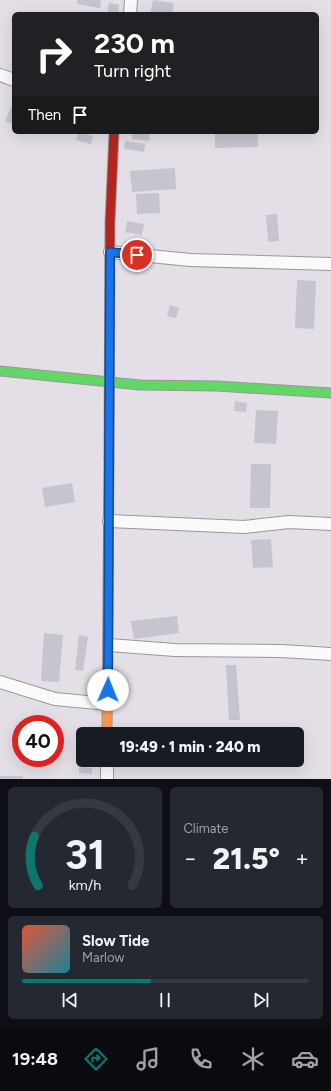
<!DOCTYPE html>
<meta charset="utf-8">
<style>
:root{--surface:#171b24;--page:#242831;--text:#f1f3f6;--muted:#9ea1a6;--line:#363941;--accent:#0f766e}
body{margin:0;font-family:Figtree,sans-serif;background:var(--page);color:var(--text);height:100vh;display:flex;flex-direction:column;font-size:15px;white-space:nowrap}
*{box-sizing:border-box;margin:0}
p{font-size:13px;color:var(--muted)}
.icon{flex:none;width:22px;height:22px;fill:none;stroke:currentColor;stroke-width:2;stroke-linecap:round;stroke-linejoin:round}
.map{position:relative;height:779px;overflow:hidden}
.panel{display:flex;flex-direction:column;gap:8px;padding:8px;background:#0d0f14;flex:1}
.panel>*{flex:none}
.hud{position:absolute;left:12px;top:12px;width:307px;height:122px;border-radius:6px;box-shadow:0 4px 16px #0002;background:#202124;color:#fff;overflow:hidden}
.speed{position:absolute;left:12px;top:715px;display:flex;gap:8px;font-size:20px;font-weight:700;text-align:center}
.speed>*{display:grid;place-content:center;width:52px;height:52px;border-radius:50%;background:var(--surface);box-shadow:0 4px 16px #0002;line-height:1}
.speed .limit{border:6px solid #d22;background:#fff;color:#111}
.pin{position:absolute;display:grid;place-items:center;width:34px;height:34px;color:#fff;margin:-17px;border:2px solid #fff;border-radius:50%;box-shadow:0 1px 4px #0007}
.me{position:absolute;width:44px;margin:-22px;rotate:1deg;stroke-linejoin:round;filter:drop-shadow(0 0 3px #0008)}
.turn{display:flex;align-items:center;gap:14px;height:84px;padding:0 16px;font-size:18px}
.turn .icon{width:52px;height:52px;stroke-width:2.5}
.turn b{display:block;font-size:28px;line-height:34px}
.then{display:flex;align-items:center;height:38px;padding:0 16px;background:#0003;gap:8px;font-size:15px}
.big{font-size:30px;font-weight:800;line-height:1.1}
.panel .widget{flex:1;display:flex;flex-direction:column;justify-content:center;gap:6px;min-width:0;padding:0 14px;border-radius:6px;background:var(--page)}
.panel .dial{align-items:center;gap:0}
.dial svg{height:104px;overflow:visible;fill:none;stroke:var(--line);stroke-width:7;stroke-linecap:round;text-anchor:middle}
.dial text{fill:var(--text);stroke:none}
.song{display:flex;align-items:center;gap:12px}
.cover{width:48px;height:48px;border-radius:6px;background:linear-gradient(135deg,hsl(10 70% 55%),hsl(190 70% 35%))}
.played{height:4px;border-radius:2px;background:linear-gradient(90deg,var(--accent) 45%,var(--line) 45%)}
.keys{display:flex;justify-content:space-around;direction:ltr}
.heat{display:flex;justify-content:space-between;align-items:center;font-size:22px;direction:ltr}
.panel .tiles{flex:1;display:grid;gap:8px;grid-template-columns:1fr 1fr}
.widget:last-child{grid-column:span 2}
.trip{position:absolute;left:76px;top:727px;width:228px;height:40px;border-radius:6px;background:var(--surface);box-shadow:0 4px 16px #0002;font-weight:800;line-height:40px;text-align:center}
.tabs{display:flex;height:64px;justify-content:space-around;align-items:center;background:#090b0e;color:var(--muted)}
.tabs .icon{width:28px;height:28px}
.tabs .current{color:var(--accent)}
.tabs b{font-size:18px;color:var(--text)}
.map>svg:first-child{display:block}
</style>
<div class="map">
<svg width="331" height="779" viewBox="0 0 331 779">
<rect width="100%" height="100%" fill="#e4dee6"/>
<g fill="#c7c4cf">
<path d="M77,0H101L100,8L77,4Z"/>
<path d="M153,0L174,3L172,14H150Z"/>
<path d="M109,3L119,5L118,14L107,13Z"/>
<path d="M14,100V125L5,121Z"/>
<path d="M132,132H150L149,141L132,139Z"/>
<path d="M215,132H258V147L215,148Z"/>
<path d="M78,133L93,136L91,144L76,140Z"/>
<path d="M125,141L145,144L144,152L124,149Z"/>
<path d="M175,168L176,189L132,192L130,171Z"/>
<path d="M159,193L160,213L137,214L136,194Z"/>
<path d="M277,214L279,241L268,242L266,215Z"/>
<path d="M127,221L144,224L142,235L125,232Z"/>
<path d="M297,280L316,281L314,329L295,328Z"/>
<path d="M170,305L179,308L176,318L167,316Z"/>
<path d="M235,401L247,403L246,412L234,411Z"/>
<path d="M256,410L278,411L276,444L254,443Z"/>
<path d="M251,464H271L270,508H250Z"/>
<path d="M72,483L75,502L45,507L42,488Z"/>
<path d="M271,539L273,567L253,568L251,540Z"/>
<path d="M177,616L179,633L134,639L131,621Z"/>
<path d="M44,633L63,635L59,682L41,681Z"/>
<path d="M79,635L88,637L83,671L75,670Z"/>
<path d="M226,665H236L240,720H229Z"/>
<path d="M35,715L55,721L54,724H32Z"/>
<path d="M79,767L92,768V774L79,773Z"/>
<rect x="0" y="776" width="23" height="3"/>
</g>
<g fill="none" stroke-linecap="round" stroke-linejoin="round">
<g stroke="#9b969c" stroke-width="14">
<g id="street">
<path d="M130,14L131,0"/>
<path d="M0,75L14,80"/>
<path d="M110,252L190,260L331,264"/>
<path d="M109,521L244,527L289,522L331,524"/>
<path d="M109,645L175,650L281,651L331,654"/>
<path d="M0,682L55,699L108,704"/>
<path d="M107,760V779"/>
</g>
</g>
<g stroke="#9b969c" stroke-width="11">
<path id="fast" d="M0,371L140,385L217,386L331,393"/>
</g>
<g stroke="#9b969c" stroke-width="11">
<path id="slow" d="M107,734L109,457"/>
</g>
<g stroke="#9b969c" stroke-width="11">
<path id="jam" d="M109,457L110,222L114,132"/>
</g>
<use href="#street" stroke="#fbfafb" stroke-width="12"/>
<use href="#fast" stroke="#63d668" stroke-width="9"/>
<use href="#slow" stroke="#ff974d" stroke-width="9"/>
<use href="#jam" stroke="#b3261e" stroke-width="9"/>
</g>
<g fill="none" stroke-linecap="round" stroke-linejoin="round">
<g stroke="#114b97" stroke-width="10">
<path id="route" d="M108,690L110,252L137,255"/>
</g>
<use href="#route" stroke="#1a73e8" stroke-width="7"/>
</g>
</svg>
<div class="speed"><div class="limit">40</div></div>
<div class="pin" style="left:137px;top:255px;background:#d93025"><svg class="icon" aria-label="arrive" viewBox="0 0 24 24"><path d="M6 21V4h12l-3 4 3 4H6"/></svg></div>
<svg class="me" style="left:108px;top:690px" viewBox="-20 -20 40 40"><circle r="19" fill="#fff"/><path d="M0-13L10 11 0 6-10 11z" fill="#1a73e8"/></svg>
<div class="trip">19:49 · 1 min · 240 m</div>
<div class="hud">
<div class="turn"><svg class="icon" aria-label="right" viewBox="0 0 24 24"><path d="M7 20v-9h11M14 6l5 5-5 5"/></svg><div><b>230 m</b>Turn right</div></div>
<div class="then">Then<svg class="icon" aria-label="arrive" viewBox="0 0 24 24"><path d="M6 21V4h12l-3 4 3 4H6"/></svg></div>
</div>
</div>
<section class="panel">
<div class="tiles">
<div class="widget dial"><svg viewBox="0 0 100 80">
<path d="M14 69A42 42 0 1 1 86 69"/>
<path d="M14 69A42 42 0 0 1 11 31" stroke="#0f766e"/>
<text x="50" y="56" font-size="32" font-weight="700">31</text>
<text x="50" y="72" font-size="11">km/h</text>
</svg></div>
<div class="widget"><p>Climate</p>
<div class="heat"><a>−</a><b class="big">21.5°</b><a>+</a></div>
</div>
<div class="widget">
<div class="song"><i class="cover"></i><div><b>Slow Tide</b><p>Marlow</p></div></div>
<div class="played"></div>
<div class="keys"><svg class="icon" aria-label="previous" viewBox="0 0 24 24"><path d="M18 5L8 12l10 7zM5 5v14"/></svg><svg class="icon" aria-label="pause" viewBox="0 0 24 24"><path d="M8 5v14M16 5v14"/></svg><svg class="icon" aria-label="next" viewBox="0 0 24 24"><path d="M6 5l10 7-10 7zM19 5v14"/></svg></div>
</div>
</div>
</section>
<nav class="tabs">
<b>19:48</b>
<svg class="icon current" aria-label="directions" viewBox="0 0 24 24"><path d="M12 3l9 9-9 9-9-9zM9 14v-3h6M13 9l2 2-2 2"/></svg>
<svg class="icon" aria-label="music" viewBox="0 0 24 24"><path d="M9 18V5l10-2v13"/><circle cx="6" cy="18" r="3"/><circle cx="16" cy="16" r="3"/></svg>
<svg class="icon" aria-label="phone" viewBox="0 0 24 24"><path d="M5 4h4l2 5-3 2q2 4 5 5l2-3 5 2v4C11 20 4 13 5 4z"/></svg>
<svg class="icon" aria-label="climate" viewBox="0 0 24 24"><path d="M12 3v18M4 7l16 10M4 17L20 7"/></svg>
<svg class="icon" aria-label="car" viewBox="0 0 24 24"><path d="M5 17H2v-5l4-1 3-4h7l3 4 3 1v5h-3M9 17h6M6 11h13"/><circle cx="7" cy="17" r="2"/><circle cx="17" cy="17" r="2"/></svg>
</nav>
